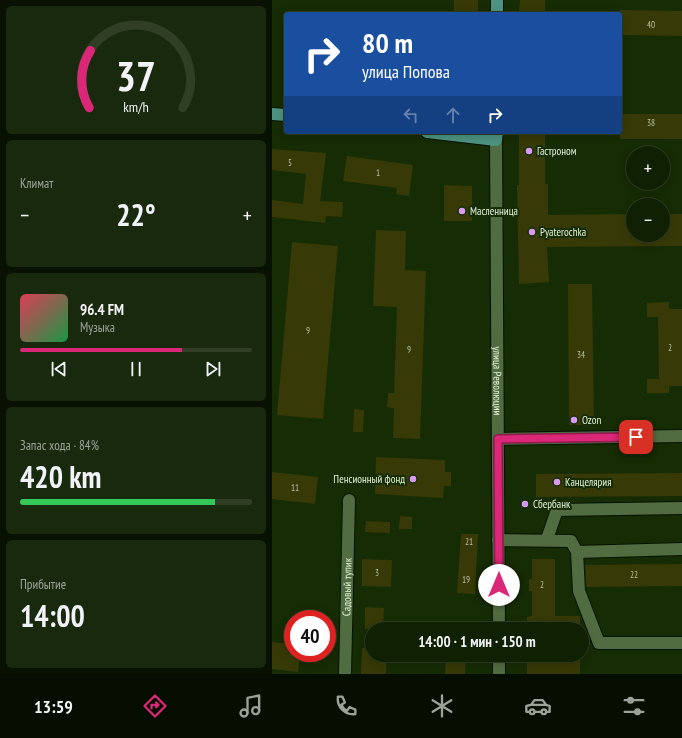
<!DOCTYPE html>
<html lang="ru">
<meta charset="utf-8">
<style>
:root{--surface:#102103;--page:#19290d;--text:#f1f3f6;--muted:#9ca39a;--line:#303e25;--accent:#db2777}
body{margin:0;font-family:"PT Sans Narrow",sans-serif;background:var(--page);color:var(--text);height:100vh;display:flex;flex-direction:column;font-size:15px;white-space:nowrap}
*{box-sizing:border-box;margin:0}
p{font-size:13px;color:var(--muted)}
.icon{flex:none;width:22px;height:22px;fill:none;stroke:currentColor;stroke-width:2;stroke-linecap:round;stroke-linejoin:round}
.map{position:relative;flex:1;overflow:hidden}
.sheet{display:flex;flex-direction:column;gap:6px;padding:6px;background:#091202;width:272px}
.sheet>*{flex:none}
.guide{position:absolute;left:12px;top:12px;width:338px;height:122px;border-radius:4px;box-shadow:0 2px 10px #0003,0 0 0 1px var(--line);background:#1a4fa0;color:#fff;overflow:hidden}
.fabs{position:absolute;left:354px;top:146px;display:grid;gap:8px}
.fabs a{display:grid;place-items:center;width:44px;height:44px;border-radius:50%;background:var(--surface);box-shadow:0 2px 10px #0003,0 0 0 1px var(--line);font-size:20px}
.speed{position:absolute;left:12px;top:610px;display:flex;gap:8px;font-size:20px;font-weight:700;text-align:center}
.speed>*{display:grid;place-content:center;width:52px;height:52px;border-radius:50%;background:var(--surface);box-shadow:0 2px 10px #0003,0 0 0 1px var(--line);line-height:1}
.speed .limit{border:6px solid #d22;background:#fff;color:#111}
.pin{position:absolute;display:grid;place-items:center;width:34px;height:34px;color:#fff;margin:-17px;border-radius:8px;box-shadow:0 2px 6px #0006}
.me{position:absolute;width:44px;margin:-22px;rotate:0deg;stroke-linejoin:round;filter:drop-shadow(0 0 3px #0008)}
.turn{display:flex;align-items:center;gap:14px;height:84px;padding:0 12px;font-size:18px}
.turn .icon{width:52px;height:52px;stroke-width:2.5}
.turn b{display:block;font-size:28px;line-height:34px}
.lanes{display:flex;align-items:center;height:38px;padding:0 12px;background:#0003;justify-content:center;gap:20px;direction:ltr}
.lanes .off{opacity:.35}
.big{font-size:30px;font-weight:800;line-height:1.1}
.sheet .widget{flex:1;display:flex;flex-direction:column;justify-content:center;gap:6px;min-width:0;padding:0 14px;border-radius:6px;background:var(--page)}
.sheet .dial{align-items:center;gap:0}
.dial svg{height:104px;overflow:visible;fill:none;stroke:var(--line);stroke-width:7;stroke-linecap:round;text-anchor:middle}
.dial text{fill:var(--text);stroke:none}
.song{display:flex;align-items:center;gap:12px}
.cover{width:48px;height:48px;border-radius:6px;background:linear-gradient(135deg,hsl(350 70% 55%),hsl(140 70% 35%))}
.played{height:4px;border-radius:2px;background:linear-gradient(90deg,var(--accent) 70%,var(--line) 70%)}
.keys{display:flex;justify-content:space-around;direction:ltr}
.heat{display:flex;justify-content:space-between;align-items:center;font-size:22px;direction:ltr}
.charge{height:6px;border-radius:3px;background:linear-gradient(90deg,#34c759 84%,var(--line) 0)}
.trip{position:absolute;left:93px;top:622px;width:224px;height:40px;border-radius:20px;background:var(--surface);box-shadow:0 2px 10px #0003,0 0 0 1px var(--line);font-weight:800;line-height:40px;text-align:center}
.dock{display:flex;height:64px;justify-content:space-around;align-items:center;background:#060d01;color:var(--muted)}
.dock .icon{width:28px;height:28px}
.dock .active{color:var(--accent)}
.dock b{font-size:18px;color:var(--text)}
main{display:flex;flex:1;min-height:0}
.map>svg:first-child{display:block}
</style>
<main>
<section class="sheet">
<div class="widget dial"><svg viewBox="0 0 100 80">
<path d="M14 69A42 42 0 1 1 86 69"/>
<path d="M14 69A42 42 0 0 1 15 25" stroke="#db2777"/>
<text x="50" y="56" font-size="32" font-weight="700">37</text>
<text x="50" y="72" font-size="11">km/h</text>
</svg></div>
<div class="widget"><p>Климат</p>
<div class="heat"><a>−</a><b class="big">22°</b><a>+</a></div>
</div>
<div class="widget">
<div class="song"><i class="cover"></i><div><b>96.4 FM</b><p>Музыка</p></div></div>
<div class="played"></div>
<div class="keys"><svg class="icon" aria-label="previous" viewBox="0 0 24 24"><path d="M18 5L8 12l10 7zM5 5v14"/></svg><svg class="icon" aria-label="pause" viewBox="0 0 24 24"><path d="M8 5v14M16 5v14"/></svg><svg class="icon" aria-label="next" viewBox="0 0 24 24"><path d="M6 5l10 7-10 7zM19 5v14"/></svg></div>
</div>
<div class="widget"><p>Запас хода · 84%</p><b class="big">420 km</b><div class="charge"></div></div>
<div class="widget"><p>Прибытие</p><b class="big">14:00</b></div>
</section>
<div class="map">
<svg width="410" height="674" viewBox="0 0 410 674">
<rect width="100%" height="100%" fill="#162c04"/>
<g fill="#373a06">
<rect x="182" y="0" width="24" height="14"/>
<path d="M248,0H273V14H247Z"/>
<path d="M348,10L410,11V36L348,35Z"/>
<rect x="348" y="114" width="62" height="25"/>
<path d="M247,132H273V184H276V215L361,214V235H391V214H410V246L275,247L277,282L247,284L245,185H247Z"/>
<path d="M0,149L54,153L48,201L71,202L70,217L54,216L53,223L0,217V200L31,204L34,174L0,170Z"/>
<path d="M75,156L141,165L137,196L124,194L125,188L71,181Z"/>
<path d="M172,185L200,186V221H172Z"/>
<path d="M104,230L134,231L133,270L154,271L148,439L121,438L122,408L115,407L116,393H122L125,307L101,306Z"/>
<path d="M20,242L66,246L51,419L5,415Z"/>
<path d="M296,284H320L322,425H297Z"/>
<path d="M397,302V309H410V386H397V393H375V379H387L386,317H375V303Z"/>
<path d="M82,409L92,410L91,432H81Z"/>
<path d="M104,457L173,460V472H179V486H172L171,498L103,494Z"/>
<path d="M0,472L46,477L43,504L0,499Z"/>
<path d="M410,473V496L264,497V474Z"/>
<path d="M128,516L140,517V529H127Z"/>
<path d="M94,521L118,522V533L93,532Z"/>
<path d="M189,534H206L203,594L185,593Z"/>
<path d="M90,559L120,560L119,587L90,586Z"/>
<path d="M260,559H283V616H308V629H255V617L260,616V591H257V579H260Z"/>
<path d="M410,564V586L314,587L313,565Z"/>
<path d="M93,607L112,608L111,629H93Z"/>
<path d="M0,642L21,644V653H28L26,672L0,669Z"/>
<path d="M90,648H100V655H114V674H89Z"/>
<path d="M174,655H194L193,674H173Z"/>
<rect x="255" y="655" width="53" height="19"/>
</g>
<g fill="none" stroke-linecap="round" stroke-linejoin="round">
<g stroke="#041300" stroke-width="14">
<g id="minor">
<path id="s1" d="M224,140L227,629"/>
<path d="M226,439L410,436"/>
<path d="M275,539L285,510L410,508"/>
<path d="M226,540L299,541L305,552L307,591L327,643H410"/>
<path d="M305,552L410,549"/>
<path d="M227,655V674"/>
<path id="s2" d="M73,674L77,500"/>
</g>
</g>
<g stroke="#041300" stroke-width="14">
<g id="major">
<path d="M225,14V0"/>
<path d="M0,114L14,115"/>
<path d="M155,132L224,140L225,132"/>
</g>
</g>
<use href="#minor" stroke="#526c42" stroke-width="12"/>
<use href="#major" stroke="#4d9382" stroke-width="12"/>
</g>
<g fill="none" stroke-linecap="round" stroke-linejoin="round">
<g stroke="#8e194d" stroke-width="10">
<path id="route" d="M227,585L226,439L364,437"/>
</g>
<use href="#route" stroke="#db2777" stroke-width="7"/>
</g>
<g fill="#d99af7" stroke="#162c04" stroke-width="1.5">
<circle cx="257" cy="151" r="4"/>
<circle cx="190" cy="211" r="4"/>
<circle cx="260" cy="232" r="4"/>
<circle cx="302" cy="420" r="4"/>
<circle cx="141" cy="479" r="4"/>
<circle cx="285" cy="482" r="4"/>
<circle cx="253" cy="504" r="4"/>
</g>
<g text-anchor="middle" stroke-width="4" stroke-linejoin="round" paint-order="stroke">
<g font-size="9" fill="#b7c3a5">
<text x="379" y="28">40</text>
<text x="379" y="126">38</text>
<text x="18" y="166">5</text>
<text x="106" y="176">1</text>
<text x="36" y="334">9</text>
<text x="398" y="351">2</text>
<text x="137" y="353">9</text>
<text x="309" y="358">34</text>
<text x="23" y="491">11</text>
<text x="197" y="545">21</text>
<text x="105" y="576">3</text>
<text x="362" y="578">22</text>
<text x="194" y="583">19</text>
<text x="270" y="588">2</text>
</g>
<g font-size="11" fill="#e2f1da" stroke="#162c04" text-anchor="start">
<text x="265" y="155">Гастроном</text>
<text x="198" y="215">Масленница</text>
<text x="268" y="236">Pyaterochka</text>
<text x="310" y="424">Ozon</text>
<text x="133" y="483" text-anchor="end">Пенсионный фонд</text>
<text x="293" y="486">Канцелярия</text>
<text x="261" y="508">Сбербанк</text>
</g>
<g font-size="11" fill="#e2f1da" stroke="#162c04">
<text dy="4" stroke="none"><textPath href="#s1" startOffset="241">улица Революции</textPath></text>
<text dy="4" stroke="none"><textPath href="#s2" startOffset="87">Садовый тупик</textPath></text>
</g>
</g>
</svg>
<div class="fabs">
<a>+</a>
<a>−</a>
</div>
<div class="speed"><div class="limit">40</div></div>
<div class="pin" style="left:364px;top:437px;background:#d93025"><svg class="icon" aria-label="arrive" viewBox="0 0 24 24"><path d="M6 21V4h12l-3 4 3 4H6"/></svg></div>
<svg class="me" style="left:227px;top:585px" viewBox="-20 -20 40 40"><circle r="19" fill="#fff"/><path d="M0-13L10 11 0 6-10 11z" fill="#db2777"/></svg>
<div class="trip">14:00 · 1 мин · 150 m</div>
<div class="guide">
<div class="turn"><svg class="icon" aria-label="right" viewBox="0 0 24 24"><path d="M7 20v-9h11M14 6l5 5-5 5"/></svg><div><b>80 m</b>улица Попова</div></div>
<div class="lanes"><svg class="icon off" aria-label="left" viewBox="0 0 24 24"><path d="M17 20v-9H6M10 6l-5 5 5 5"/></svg><svg class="icon off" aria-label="ahead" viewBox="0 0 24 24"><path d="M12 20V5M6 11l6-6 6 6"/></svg><svg class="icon" aria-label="right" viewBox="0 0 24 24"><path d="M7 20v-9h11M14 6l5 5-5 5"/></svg></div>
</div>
</div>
</main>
<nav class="dock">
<b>13:59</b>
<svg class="icon active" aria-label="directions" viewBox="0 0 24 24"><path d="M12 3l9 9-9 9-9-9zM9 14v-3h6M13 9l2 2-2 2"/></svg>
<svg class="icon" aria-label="music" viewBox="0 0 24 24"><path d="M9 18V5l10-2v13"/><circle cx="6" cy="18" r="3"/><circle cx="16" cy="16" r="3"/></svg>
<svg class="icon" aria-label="phone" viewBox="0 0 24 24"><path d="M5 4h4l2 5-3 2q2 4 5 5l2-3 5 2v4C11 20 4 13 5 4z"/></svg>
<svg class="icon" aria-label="climate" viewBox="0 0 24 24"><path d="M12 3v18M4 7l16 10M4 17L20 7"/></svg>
<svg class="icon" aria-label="car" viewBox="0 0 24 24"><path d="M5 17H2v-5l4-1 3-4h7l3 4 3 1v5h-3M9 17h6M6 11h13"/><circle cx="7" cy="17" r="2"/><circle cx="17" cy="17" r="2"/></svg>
<svg class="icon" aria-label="filters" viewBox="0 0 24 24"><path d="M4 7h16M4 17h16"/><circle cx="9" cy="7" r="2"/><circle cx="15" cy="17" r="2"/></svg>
</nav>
